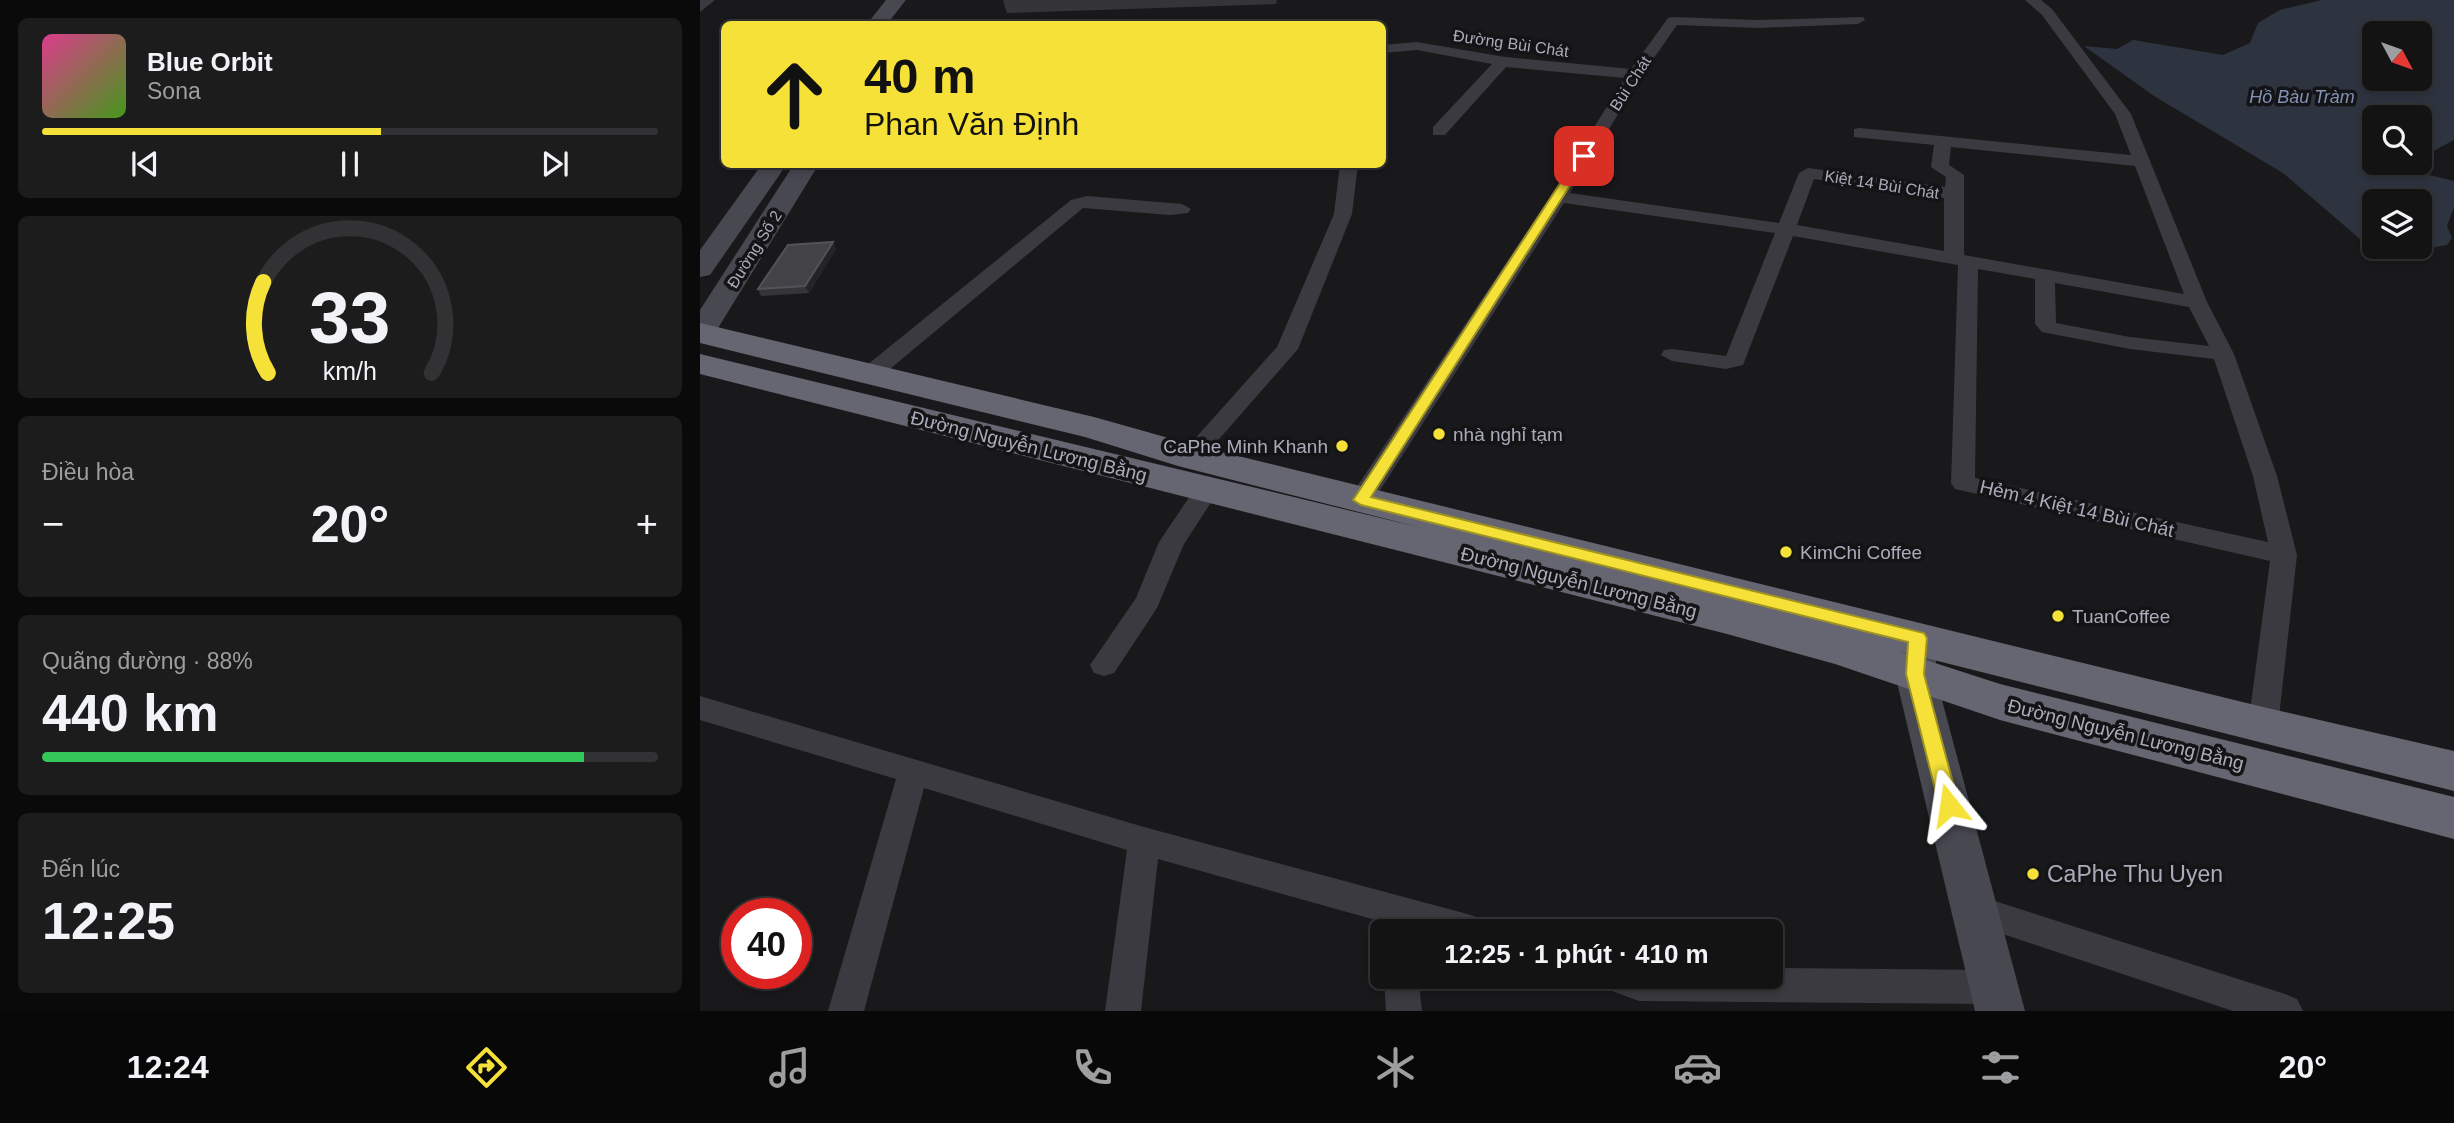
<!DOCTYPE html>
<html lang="vi">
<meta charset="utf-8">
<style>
:root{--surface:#131314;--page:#1c1c1d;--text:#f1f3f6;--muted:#9d9ea0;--line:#323234;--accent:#f5e137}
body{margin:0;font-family:Helvetica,sans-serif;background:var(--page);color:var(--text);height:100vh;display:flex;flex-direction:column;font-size:26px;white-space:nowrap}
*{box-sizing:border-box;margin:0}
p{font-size:23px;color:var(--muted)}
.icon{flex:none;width:38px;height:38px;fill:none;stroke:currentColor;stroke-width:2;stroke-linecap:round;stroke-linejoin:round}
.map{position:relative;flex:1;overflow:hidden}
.sheet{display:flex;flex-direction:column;gap:18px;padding:18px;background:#0a0a0b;width:700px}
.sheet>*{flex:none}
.top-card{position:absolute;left:21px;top:21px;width:665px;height:147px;border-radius:10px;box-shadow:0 4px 10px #0003,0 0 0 2px var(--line);background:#f5e137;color:#111;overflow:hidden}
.needle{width:46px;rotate:131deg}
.controls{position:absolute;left:1662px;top:21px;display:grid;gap:14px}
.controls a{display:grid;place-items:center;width:70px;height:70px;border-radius:10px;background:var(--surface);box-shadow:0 4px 10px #0003,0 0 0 2px var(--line);font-size:35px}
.speed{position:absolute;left:21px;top:898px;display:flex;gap:14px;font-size:35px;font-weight:700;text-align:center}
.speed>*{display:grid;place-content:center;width:91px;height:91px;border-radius:50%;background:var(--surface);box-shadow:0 4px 10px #0003,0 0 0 2px var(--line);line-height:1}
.speed .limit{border:10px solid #d22;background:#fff;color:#111}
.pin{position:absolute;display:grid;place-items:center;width:60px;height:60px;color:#fff;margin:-30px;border-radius:14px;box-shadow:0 4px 10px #0006}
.me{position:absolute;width:77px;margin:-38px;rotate:345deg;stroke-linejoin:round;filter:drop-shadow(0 0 5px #0008)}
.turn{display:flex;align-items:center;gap:24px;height:147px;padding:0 28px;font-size:32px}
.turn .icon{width:91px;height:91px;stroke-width:2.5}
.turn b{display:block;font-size:49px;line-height:60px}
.big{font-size:52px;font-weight:700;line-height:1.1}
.sheet .tile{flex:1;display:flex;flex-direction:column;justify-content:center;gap:10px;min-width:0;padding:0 24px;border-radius:10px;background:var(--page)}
.sheet .dial{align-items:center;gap:0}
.dial svg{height:182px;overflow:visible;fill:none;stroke:var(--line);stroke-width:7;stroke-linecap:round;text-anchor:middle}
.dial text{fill:var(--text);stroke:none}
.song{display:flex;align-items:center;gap:21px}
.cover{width:84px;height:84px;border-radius:10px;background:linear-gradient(135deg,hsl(330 70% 55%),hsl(100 70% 35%))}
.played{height:7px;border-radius:4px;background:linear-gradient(90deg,var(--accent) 55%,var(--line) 55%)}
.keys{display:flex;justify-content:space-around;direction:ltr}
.heat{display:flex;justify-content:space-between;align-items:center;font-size:38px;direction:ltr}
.charge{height:10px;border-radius:5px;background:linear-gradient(90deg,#34c759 88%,var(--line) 0)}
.trip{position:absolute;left:670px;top:919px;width:413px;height:70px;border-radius:10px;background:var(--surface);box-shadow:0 4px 10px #0003,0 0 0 2px var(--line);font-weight:700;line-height:70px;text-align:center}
.dock{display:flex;height:112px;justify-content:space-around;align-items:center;background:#080808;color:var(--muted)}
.dock .icon{width:49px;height:49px}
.dock .active{color:var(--accent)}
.dock b{font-size:32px;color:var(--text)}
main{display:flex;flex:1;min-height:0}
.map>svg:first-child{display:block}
</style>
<main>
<section class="sheet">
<div class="tile">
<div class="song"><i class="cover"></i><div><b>Blue Orbit</b><p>Sona</p></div></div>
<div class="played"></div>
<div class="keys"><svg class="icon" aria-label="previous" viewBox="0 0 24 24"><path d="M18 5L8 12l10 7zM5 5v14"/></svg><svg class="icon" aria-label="pause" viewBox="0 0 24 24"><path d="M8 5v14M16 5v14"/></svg><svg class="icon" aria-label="next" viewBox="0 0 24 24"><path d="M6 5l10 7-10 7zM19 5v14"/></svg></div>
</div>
<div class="tile dial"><svg viewBox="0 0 100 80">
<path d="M14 69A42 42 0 1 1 86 69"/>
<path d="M14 69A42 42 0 0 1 12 29" stroke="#f5e137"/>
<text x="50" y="56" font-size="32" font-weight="700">33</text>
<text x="50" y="72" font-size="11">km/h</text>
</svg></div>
<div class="tile"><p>Điều hòa</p>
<div class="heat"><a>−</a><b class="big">20°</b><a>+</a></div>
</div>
<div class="tile"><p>Quãng đường · 88%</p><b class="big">440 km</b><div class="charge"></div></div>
<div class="tile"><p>Đến lúc</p><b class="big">12:25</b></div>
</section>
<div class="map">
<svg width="1754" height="1011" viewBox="0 0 1754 1011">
<rect width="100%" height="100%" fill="#19191b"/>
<path fill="#2e343f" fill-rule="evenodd" d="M1622,0H1754V140L1720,158V117H1675V163H1711L1708,165L1725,174L1754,181V207L1747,226L1752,238L1747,245L1681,257L1583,173L1454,96L1384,46L1417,49L1433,40L1523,55L1550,43L1558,23L1580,10ZM1675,33H1720V79H1675ZM1675,201H1720V247H1675Z"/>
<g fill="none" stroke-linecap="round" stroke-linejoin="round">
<g fill="#3a3a40" fill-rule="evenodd">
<path d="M0,0H15L0,12Z"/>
<path d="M1325,0H1341L1352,9L1431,114L1507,302L1534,354L1577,476L1597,555L1578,726L1573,734L1563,738L1553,734L1548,726L1570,561L1255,489L1251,483L1258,265L1093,236L1043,365L1026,369L972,361L961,355L964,350L972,349L1026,356L1075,233L864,203L670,506H652L649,500L652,494L850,197L925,78L806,67L745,135H733V127L792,64L717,50L682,53V45L717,42L805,57L931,69L968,18L973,17L1058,20L1163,17L1165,20L1158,24L1058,28L977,25L942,75L870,193L1079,223L1099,173L1108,168L1245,187L1246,177L1231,167L1234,145L1154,137V129L1160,128L1431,155L1415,114L1342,15ZM1251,147L1435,166L1484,294L1264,255V175L1249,165ZM1114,179L1244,198V251L1097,225ZM1278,269L1335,279V324L1342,332L1430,349L1514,359L1553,476L1568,542L1275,478ZM1355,283L1489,307L1509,346L1430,337L1356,323Z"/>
<path d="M640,164H658L652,214L598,349L499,462H483L479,457L483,452L577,347L634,214Z"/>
<path d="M387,196L482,204L491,209L488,213L470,215L383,208L178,379H162L159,374L162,369L371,200Z"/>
<path d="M507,482L516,484L519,490L484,544L457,608L414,673L404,676L394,673L390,665L436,598L459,542L498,484Z"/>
<path d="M0,696L444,827L771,915L783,920L788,931H715L458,859L441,1011H405L427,850L224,788L164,1011H128L196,779L0,720Z"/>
<path d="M1276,895L1585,994L1597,999L1603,1011H1533L1276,925L1264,921L1259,910L1264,899Z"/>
<path d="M1071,968L1294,970L1306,975L1311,987L1306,999L1294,1004L939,1001L904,988L899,976H1071Z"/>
<path d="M684,976H718L722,1011H686Z"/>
</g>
<g fill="#474850" fill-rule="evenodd">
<path d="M186,0H206L187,24H167Z"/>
<path d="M62,164H87L10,275L0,277V250Z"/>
<path d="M94,164H119L15,333L11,339L0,342V310Z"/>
<path d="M1217,632L1231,636L1237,647L1235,674L1325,1011H1275L1195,674L1197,647L1203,636Z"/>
</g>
<path fill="#656671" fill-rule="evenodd" d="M0,323L394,417L497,446L1563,707L1754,751V791L1198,651L1300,684L1754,797V839L1300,720L1135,664L1027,634L0,374V354L722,528L478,466L385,437L0,343Z"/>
</g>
<g fill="#353539">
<path d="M303,0H577L576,4L307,13Z"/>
<path d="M133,242L136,249L109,293L61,296L58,289Z"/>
</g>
<path fill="#242427" d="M133,242L136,249L109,293L105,286Z"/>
<path fill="#424247" stroke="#525259" stroke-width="2" d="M133,242L105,286L58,289L88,245Z"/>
<path fill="#f5e137" stroke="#9f9224" stroke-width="2" d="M884,153L889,156L671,497L1224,633L1227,638L1224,674L1259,805L1256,811L1249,813L1242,811L1239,805L1206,674L1208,642L661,505L653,500L878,156Z"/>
<g fill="#f5e137" stroke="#141416" stroke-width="2.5">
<circle cx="739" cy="434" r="7"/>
<circle cx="642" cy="446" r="7"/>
<circle cx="1086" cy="552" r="7"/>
<circle cx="1358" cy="616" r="7"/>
<circle cx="1333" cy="874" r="7"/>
</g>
<g text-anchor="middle" stroke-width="7" stroke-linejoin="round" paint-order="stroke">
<g font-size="16" fill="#abacbb" stroke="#141416">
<text transform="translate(811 43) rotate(8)" y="6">Đường Bùi Chát</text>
<text transform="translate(930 83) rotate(-57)" y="6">Bùi Chát</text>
<text transform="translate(1182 184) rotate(9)" y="6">Kiệt 14 Bùi Chát</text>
<text transform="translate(54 249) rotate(-58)" y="6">Đường Số 2</text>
</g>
<g font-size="18" font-style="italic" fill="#8291b6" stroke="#141416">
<text x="1602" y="103">Hồ Bàu Tràm</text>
</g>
<g font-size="19" fill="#abacbb" stroke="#141416" text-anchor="start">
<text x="753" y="441">nhà nghỉ tạm</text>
<text x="628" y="453" text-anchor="end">CaPhe Minh Khanh</text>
<text x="1100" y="559">KimChi Coffee</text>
<text x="1372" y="623">TuanCoffee</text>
</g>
<g font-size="19" fill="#abacbb" stroke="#141416">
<text transform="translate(329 446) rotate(14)" y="7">Đường Nguyễn Lương Bằng</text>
<text transform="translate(1377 508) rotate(13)" y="7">Hẻm 4 Kiệt 14 Bùi Chát</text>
<text transform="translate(879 582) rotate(14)" y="7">Đường Nguyễn Lương Bằng</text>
<text transform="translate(1426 734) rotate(14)" y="7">Đường Nguyễn Lương Bằng</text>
</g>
<g font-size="23" fill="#abacbb" stroke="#141416" text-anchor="start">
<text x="1347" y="882">CaPhe Thu Uyen</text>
</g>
</g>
</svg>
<div class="controls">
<a><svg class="needle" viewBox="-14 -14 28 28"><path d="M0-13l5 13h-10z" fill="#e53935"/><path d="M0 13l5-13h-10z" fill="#9d9ea0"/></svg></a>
<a><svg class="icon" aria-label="search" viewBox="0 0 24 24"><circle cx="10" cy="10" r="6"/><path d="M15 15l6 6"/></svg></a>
<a><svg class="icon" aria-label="layers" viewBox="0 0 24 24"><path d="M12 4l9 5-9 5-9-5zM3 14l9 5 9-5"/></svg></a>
</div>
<div class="speed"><div class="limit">40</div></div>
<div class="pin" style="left:884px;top:156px;background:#d93025"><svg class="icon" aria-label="arrive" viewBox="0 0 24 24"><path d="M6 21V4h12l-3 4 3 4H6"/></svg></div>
<svg class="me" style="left:1249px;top:805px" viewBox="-20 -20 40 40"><path d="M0-17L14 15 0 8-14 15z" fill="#f5e137" stroke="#fff" stroke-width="4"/></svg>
<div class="trip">12:25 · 1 phút · 410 m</div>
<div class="top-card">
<div class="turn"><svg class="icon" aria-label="ahead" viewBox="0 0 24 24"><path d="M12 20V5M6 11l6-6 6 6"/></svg><div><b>40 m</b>Phan Văn Định</div></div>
</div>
</div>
</main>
<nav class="dock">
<b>12:24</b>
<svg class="icon active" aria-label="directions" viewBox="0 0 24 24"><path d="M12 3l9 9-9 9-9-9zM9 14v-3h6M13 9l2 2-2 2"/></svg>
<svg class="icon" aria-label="music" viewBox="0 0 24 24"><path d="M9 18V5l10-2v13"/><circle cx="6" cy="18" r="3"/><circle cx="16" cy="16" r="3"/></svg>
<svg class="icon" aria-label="phone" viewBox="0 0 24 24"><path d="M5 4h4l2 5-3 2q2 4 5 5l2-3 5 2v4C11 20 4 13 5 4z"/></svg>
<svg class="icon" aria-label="climate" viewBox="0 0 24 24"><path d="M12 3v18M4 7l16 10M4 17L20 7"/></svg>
<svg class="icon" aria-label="car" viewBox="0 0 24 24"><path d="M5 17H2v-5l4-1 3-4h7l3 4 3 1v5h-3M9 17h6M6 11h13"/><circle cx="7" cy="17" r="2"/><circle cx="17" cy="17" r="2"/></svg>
<svg class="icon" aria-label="filters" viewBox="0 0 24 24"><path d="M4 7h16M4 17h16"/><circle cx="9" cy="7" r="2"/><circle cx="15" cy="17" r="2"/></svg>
<b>20°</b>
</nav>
